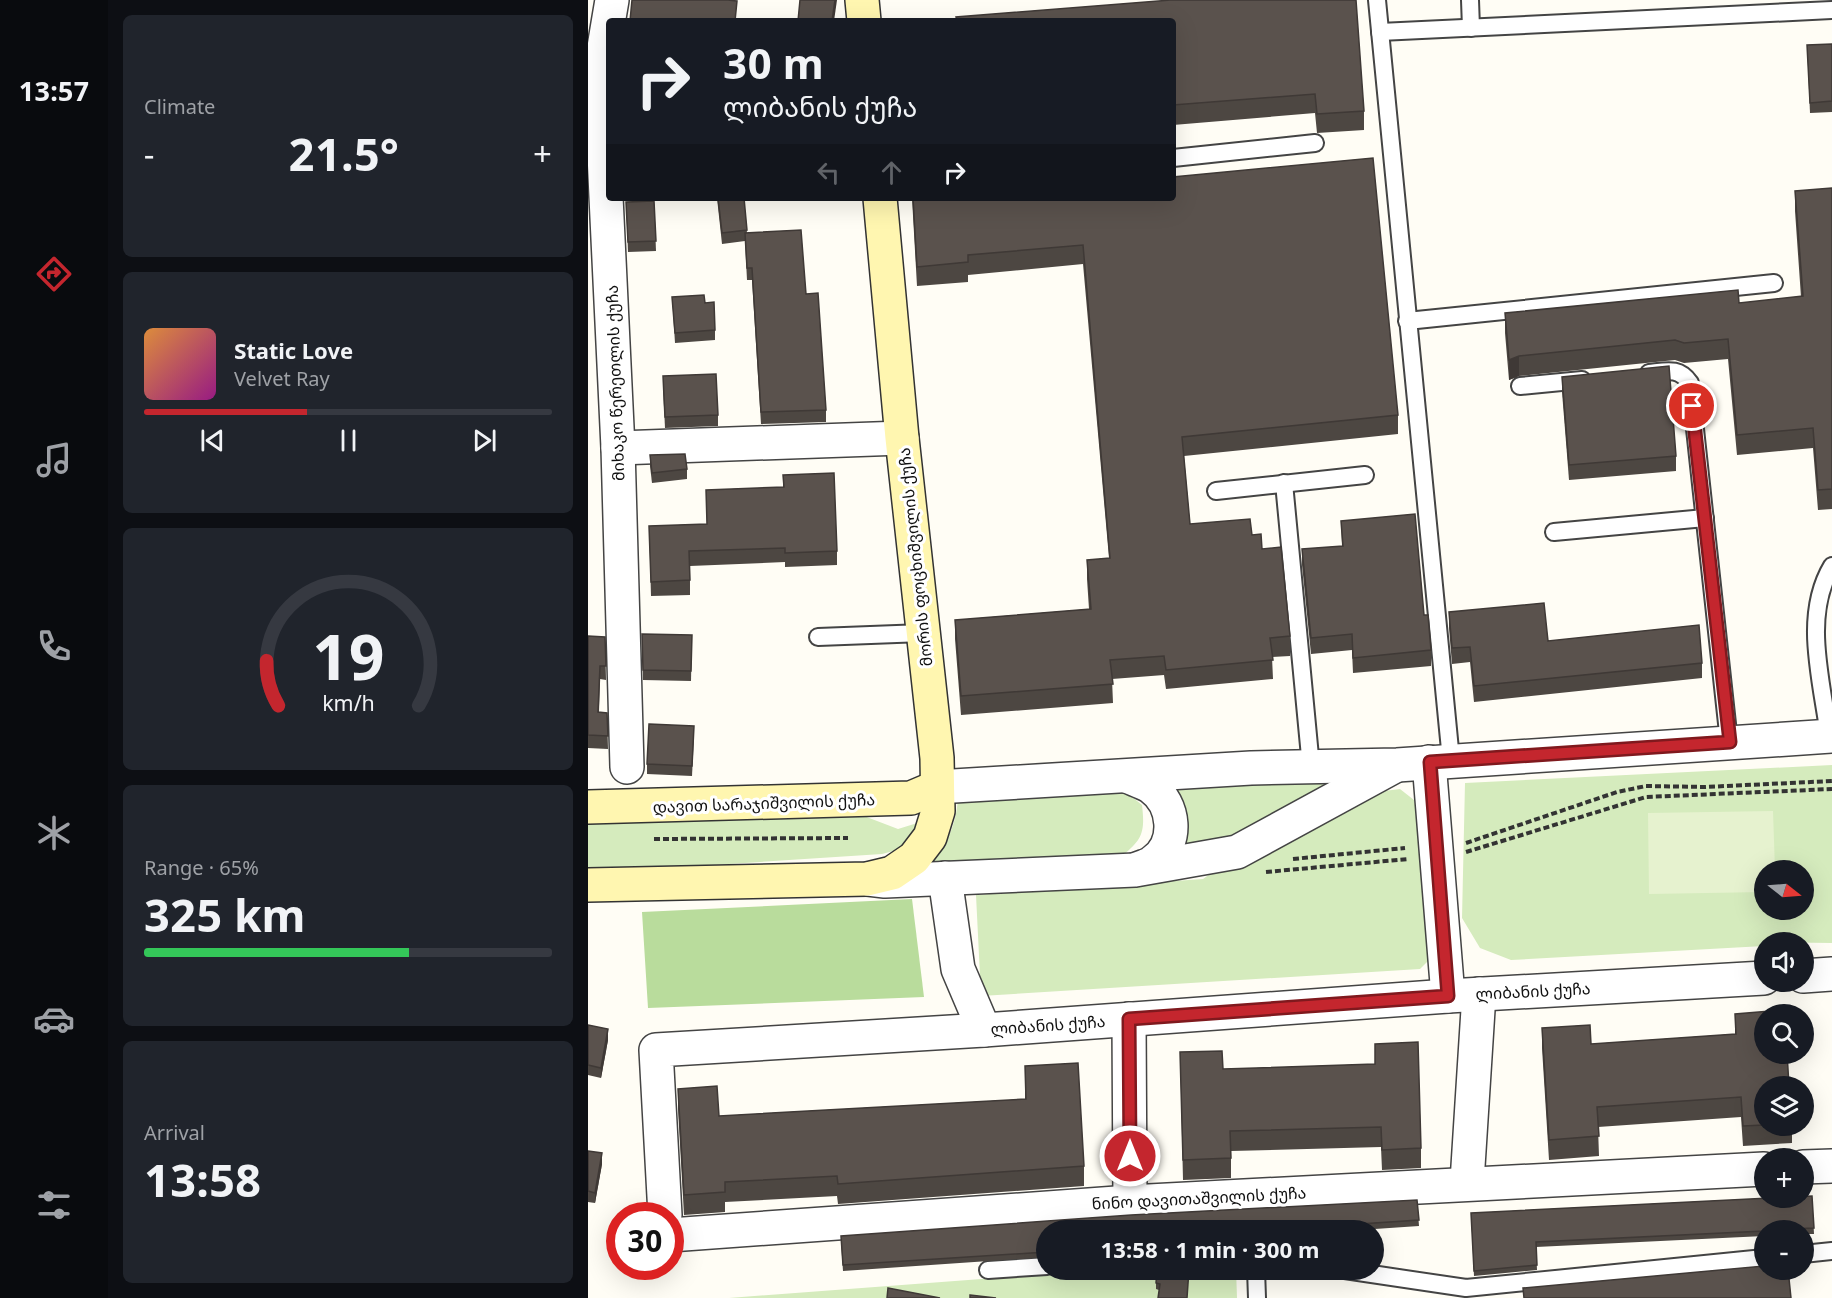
<!DOCTYPE html>
<meta charset="utf-8">
<style>
:root{--surface:#171b24;--page:#20242c;--text:#f1f3f6;--muted:#9ea1a6;--line:#363941;--accent:#c4262e}
body{margin:0;font-family:Georgia,"Noto Sans Georgian",serif;background:var(--page);color:var(--text);height:100vh;display:flex;flex-direction:column;font-size:22px;white-space:nowrap}
*{box-sizing:border-box;margin:0}
p{font-size:20px;color:var(--muted)}
.icon{flex:none;width:33px;height:33px;fill:none;stroke:currentColor;stroke-width:2;stroke-linecap:round;stroke-linejoin:round}
.map{position:relative;flex:1;overflow:hidden}
.side{display:flex;flex-direction:column;gap:15px;padding:15px;background:#0d0f14;width:480px}
.side>*{flex:none}
.banner{position:absolute;left:18px;top:18px;width:570px;height:183px;border-radius:6px;box-shadow:0 6px 24px #0002;background:#171b24;color:var(--text);overflow:hidden}
.needle{width:39px;rotate:107deg}
.fabs{position:absolute;left:1166px;top:860px;display:grid;gap:12px}
.fabs a{display:grid;place-items:center;width:60px;height:60px;border-radius:50%;background:var(--surface);box-shadow:0 6px 24px #0002;font-size:30px}
.speed{position:absolute;left:18px;top:1202px;display:flex;gap:12px;font-size:30px;font-weight:700;text-align:center}
.speed>*{display:grid;place-content:center;width:78px;height:78px;border-radius:50%;background:var(--surface);box-shadow:0 6px 24px #0002;line-height:1}
.speed .limit{border:9px solid #d22;background:#fff;color:#111}
.pin{position:absolute;display:grid;place-items:center;width:51px;height:51px;color:#fff;margin:-26px;border:3px solid #fff;border-radius:50%;box-shadow:0 2px 6px #0007}
.me{position:absolute;width:66px;margin:-33px;rotate:0deg;stroke-linejoin:round;filter:drop-shadow(0 0 4px #0008)}
.turn{display:flex;align-items:center;gap:21px;height:126px;padding:0 18px;font-size:27px}
.turn .icon{width:78px;height:78px;stroke-width:2.5}
.turn b{display:block;font-size:42px;line-height:51px}
.lanes{display:flex;align-items:center;height:57px;padding:0 18px;background:#0003;justify-content:center;gap:30px;direction:ltr}
.lanes .off{opacity:.35}
.big{font-size:45px;font-weight:700;line-height:1.1}
.side .card{flex:1;display:flex;flex-direction:column;justify-content:center;gap:9px;min-width:0;padding:0 21px;border-radius:9px;background:var(--page)}
.side .dial{align-items:center;gap:0}
.dial svg{height:156px;overflow:visible;fill:none;stroke:var(--line);stroke-width:7;stroke-linecap:round;text-anchor:middle}
.dial text{fill:var(--text);stroke:none}
.song{display:flex;align-items:center;gap:18px}
.cover{width:72px;height:72px;border-radius:9px;background:linear-gradient(135deg,hsl(30 70% 55%),hsl(310 70% 35%))}
.played{height:6px;border-radius:3px;background:linear-gradient(90deg,var(--accent) 40%,var(--line) 40%)}
.keys{display:flex;justify-content:space-around;direction:ltr}
.heat{display:flex;justify-content:space-between;align-items:center;font-size:33px;direction:ltr}
.charge{height:9px;border-radius:4px;background:linear-gradient(90deg,#34c759 65%,var(--line) 0)}
.trip{position:absolute;left:448px;top:1220px;width:348px;height:60px;border-radius:30px;background:var(--surface);box-shadow:0 6px 24px #0002;font-weight:700;line-height:60px;text-align:center}
main{display:flex;flex:1;min-height:0}
.dock{display:flex;flex-direction:column;width:108px;justify-content:space-around;align-items:center;background:#090b0e;color:var(--muted)}
.dock .icon{width:42px;height:42px}
.dock .on{color:var(--accent)}
.dock b{font-size:27px;color:var(--text)}
.map>svg:first-child{display:block}
</style>
<main>
<nav class="dock">
<b>13:57</b>
<svg class="icon on" aria-label="directions" viewBox="0 0 24 24"><path d="M12 3l9 9-9 9-9-9zM9 14v-3h6M13 9l2 2-2 2"/></svg>
<svg class="icon" aria-label="music" viewBox="0 0 24 24"><path d="M9 18V5l10-2v13"/><circle cx="6" cy="18" r="3"/><circle cx="16" cy="16" r="3"/></svg>
<svg class="icon" aria-label="phone" viewBox="0 0 24 24"><path d="M5 4h4l2 5-3 2q2 4 5 5l2-3 5 2v4C11 20 4 13 5 4z"/></svg>
<svg class="icon" aria-label="climate" viewBox="0 0 24 24"><path d="M12 3v18M4 7l16 10M4 17L20 7"/></svg>
<svg class="icon" aria-label="car" viewBox="0 0 24 24"><path d="M5 17H2v-5l4-1 3-4h7l3 4 3 1v5h-3M9 17h6M6 11h13"/><circle cx="7" cy="17" r="2"/><circle cx="17" cy="17" r="2"/></svg>
<svg class="icon" aria-label="filters" viewBox="0 0 24 24"><path d="M4 7h16M4 17h16"/><circle cx="9" cy="7" r="2"/><circle cx="15" cy="17" r="2"/></svg>
</nav>
<section class="side">
<div class="card"><p>Climate</p>
<div class="heat"><a>−</a><b class="big">21.5°</b><a>+</a></div>
</div>
<div class="card">
<div class="song"><i class="cover"></i><div><b>Static Love</b><p>Velvet Ray</p></div></div>
<div class="played"></div>
<div class="keys"><svg class="icon" aria-label="previous" viewBox="0 0 24 24"><path d="M18 5L8 12l10 7zM5 5v14"/></svg><svg class="icon" aria-label="pause" viewBox="0 0 24 24"><path d="M8 5v14M16 5v14"/></svg><svg class="icon" aria-label="next" viewBox="0 0 24 24"><path d="M6 5l10 7-10 7zM19 5v14"/></svg></div>
</div>
<div class="card dial"><svg viewBox="0 0 100 80">
<path d="M14 69A42 42 0 1 1 86 69"/>
<path d="M14 69A42 42 0 0 1 8 46" stroke="#c4262e"/>
<text x="50" y="56" font-size="32" font-weight="700">19</text>
<text x="50" y="72" font-size="11">km/h</text>
</svg></div>
<div class="card"><p>Range · 65%</p><b class="big">325 km</b><div class="charge"></div></div>
<div class="card"><p>Arrival</p><b class="big">13:58</b></div>
</section>
<div class="map">
<svg width="1244" height="1298" viewBox="0 0 1244 1298">
<rect width="100%" height="100%" fill="#fffdf5"/>
<g fill="#d5ebbd" fill-rule="evenodd">
<path d="M1244,765V943L1176,942V946L923,960L892,948L874,918L877,783ZM1176,870H1215V909H1176Z"/>
<path d="M780,771L645,840L583,851V785Z"/>
<path d="M533,788L554,805C557,831 555,839 535,855L340,868C358,846 369,825 370,796Z"/>
<path d="M812,789L826,800L832,826L840,961L832,969L393,996L388,895L615,879L629,869L780,793Z"/>
<path d="M276,816L310,829L339,820L313,849L294,854L64,869L0,867V821Z"/>
<path d="M526,1269H648L649,1298H141Z"/>
</g>
<path fill="#b9dc9c" d="M324,899L336,997L60,1008L54,912Z"/>
<path fill="#e6f2cf" d="M1185,811L1187,870H1176V892L1061,894L1060,813Z"/>
<g fill="none" stroke-linecap="round" stroke-linejoin="round">
<g stroke="#444" stroke-width="20">
<g id="service">
<path d="M789,0L863,760"/>
<path d="M882,0L883,28"/>
<path d="M792,32L1244,10"/>
<path d="M585,158L727,143"/>
<path d="M819,321L1186,283"/>
<path d="M1061,373C1079,371 1091,367 1102,383L1141,742"/>
<path d="M932,386L994,380"/>
<path d="M696,483L723,767"/>
<path d="M628,491L777,475"/>
<path d="M966,532L1117,518"/>
<path d="M230,637L335,633"/>
<path d="M1241,736C1234,681 1214,616 1244,566"/>
<path d="M1215,1254L1244,1251"/>
<path d="M668,1269L669,1298"/>
<path d="M750,1269L878,1288L1176,1258"/>
<path d="M400,1270L459,1266"/>
</g>
</g>
<g stroke="#444" stroke-width="36">
<g id="minor">
<path d="M24,0L12,71L30,448L39,767"/>
<path d="M30,448L314,438"/>
<path d="M357,878L370,969L396,1030"/>
<path d="M541,1019L542,1202"/>
<path d="M1215,1167L1244,1166"/>
<path d="M879,1182L891,994"/>
<path d="M77,1215L68,1050L396,1030L860,996"/>
<path d="M82,1235L542,1202L1176,1169"/>
</g>
</g>
<g stroke="#444" stroke-width="36">
<g id="tertiary">
<path d="M841,762L860,996L1176,978"/>
<path d="M541,777C548,780 557,783 563,787C587,804 591,843 566,861C562,865 554,867 549,869"/>
<path d="M349,787L663,768L809,765L1244,736"/>
<path d="M280,879L297,881L547,870L649,852L805,767"/>
<path d="M1215,976L1244,974"/>
</g>
</g>
<g stroke="#333" stroke-width="36">
<g id="secondary">
<path d="M274,0L276,21"/>
<path d="M0,807L323,798L349,787"/>
<path d="M0,885L279,879L304,873L326,858L342,837L350,811L349,758L314,438L292,198"/>
</g>
</g>
<g stroke="#333" stroke-width="4" stroke-dasharray="6 3" stroke-linecap="butt">
<path d="M66,839L260,838"/>
<path d="M878,843L1029,792L1058,786L1117,787L1244,781"/>
<path d="M878,852L1058,797L1244,789"/>
<path d="M705,859L817,848"/>
<path d="M678,872L820,859"/>
</g>
<use href="#service" stroke="#fff" stroke-width="16"/>
<use href="#minor" stroke="#fff" stroke-width="33"/>
<use href="#tertiary" stroke="#fff" stroke-width="33"/>
<use href="#secondary" stroke="#fff6b0" stroke-width="33"/>
</g>
<g fill="#4d4742">
<path d="M583,0L776,111V130L729,133L727,113L585,125V21Z"/>
<path d="M1244,44V112L1222,113L1219,45Z"/>
<path d="M1244,188V509L1230,510L1225,448L1149,455L1140,359L1096,363L1087,360L931,376L921,380L917,333V313L1151,303L1213,297L1207,211V191Z"/>
<path d="M129,198H156L159,233L218,294L238,410V422L173,424L164,280H159L157,241L134,244Z"/>
<path d="M324,198H585L810,415V434L596,456L602,524L664,535L674,549L702,636V656L684,657L685,679L578,689L576,675L524,679L525,703L373,715L367,639V620L501,609L499,579V560L521,558L495,264L380,275V282L329,286Z"/>
<path d="M66,201L68,251L40,252L38,202Z"/>
<path d="M84,297L117,303L127,330V340L87,343Z"/>
<path d="M974,377L1088,456V471L981,480L974,392Z"/>
<path d="M75,387L130,415V426L77,428Z"/>
<path d="M62,455L99,469V479L64,483L62,466Z"/>
<path d="M195,475L249,551V565L197,567V562L102,566V595L63,596L61,526L119,524L118,490L195,487Z"/>
<path d="M753,521L836,615L843,650V666L765,673L764,650L723,654L714,565V549L754,546Z"/>
<path d="M861,612L960,641L1114,663V678L886,702L882,662L864,664L861,628Z"/>
<path d="M54,634L104,635L103,681L55,680Z"/>
<path d="M0,636L17,637L18,680L12,679L11,712L19,713L20,749L0,748Z"/>
<path d="M106,736L104,776L59,774V764Z"/>
<path d="M1147,1014L1176,1125H1204V1143L1155,1146L1153,1117L1010,1127L1011,1156L961,1160L954,1048V1028L1003,1044L1147,1034Z"/>
<path d="M0,1025L20,1040L13,1078L0,1075Z"/>
<path d="M592,1052L635,1069L787,1064L833,1148V1168L794,1170L793,1147L643,1151V1178L595,1180Z"/>
<path d="M437,1066L496,1166V1186L250,1204L249,1196L137,1202V1212L96,1215L90,1109V1089L131,1116L437,1099Z"/>
<path d="M0,1151L14,1164L7,1203L0,1202Z"/>
<path d="M1224,1196L1226,1234H1215V1230H1176V1236L948,1247L949,1270L886,1276L883,1213Z"/>
<path d="M829,1200L831,1226L772,1230H459V1257L255,1271L253,1242Z"/>
<path d="M601,1269L571,1290L568,1289V1283Z"/>
</g>
<g fill="#3f3936">
<path d="M247,0H249L246,21H244Z"/>
<path d="M931,356V376L921,380V360Z"/>
<path d="M20,1029V1040L13,1078V1068Z"/>
<path d="M14,1153V1164L7,1203V1193Z"/>
</g>
<g fill="#5a524d" stroke="#3f3936" stroke-width="1.5">
<path d="M44,0H139L149,1L147,21H42Z"/>
<path d="M212,0H247L244,21H210Z"/>
<path d="M583,0H768L776,111L729,114L727,94L585,105V21H369L368,17Z"/>
<path d="M1244,44V101L1222,103L1219,45Z"/>
<path d="M785,158L810,415L594,437L602,524L662,519L664,535L673,534L674,549L693,547L702,636L682,638L685,660L578,670L576,656L522,660L525,684L373,696L367,620L503,609L499,560L522,558L495,245L380,255V262L329,267L325,198H585V177Z"/>
<path d="M1244,188V489L1230,490L1225,428L1149,435L1140,339L1096,343L1087,340L931,356L921,360L917,313L1150,290L1151,303L1215,296L1207,191Z"/>
<path d="M130,198H156L159,230L134,233Z"/>
<path d="M66,201L68,241L40,242L38,202Z"/>
<path d="M213,230L218,294L230,293L238,410L173,412L164,268H159L157,233Z"/>
<path d="M116,295L117,303L126,302L127,330L87,333L84,297Z"/>
<path d="M1081,366L1088,456L981,465L974,377Z"/>
<path d="M128,374L130,415L77,417L75,376Z"/>
<path d="M97,454L99,469L64,473L62,455Z"/>
<path d="M246,473L249,551L197,553V548L101,551L102,580L63,582L61,526L119,524L118,490L196,487L195,475Z"/>
<path d="M827,514L836,615H840L843,650L765,658L764,634L723,638L714,549L755,546L753,521Z"/>
<path d="M956,603L960,641L1111,625L1114,663L886,686L882,647L864,648L861,612Z"/>
<path d="M54,634L104,635L103,671L55,670Z"/>
<path d="M0,636L17,637L18,666H12L10,712L19,713L20,736L0,735Z"/>
<path d="M61,724L106,726L104,766L59,764Z"/>
<path d="M1196,1010L1197,1014H1176V1053H1199L1201,1086H1176V1125L1155,1126L1153,1097L1009,1107L1011,1136L961,1140L954,1028L1002,1025L1003,1044L1148,1034L1147,1014Z"/>
<path d="M0,1025L20,1029L13,1068L0,1065Z"/>
<path d="M830,1042L833,1148L794,1150L793,1127L642,1131L643,1158L595,1160L592,1052L634,1051L635,1069L787,1064V1044Z"/>
<path d="M490,1063L496,1166L250,1184L249,1176L137,1182V1192L96,1195L90,1089L129,1086L131,1116L438,1099L437,1066Z"/>
<path d="M0,1151L14,1153L7,1193L0,1191Z"/>
<path d="M1224,1196L1226,1228L1176,1230V1231L948,1242L949,1265L886,1271L883,1213Z"/>
<path d="M829,1200L831,1220L681,1230H459V1252L255,1265L253,1236L543,1215Z"/>
<path d="M1176,1266V1269H1200L1203,1298H936L935,1288Z"/>
<path d="M569,1269H601L599,1298H570L572,1284L568,1283Z"/>
<path d="M300,1288L352,1298H299Z"/>
<path d="M382,1295L408,1298H382Z"/>
</g>
<g fill="none" stroke-linecap="round" stroke-linejoin="round">
<g stroke="#7f191e" stroke-width="15">
<path id="route" d="M542,1156L541,1019L860,996L842,762L1142,742L1104,406"/>
</g>
<use href="#route" stroke="#c4262e" stroke-width="10"/>
</g>
<g text-anchor="middle" stroke-width="6" stroke-linejoin="round" paint-order="stroke">
<g font-size="16" fill="#111" stroke="#fff">
<text transform="translate(27 383) rotate(-92)" y="6">მიხაკო წერეთლის ქუჩა</text>
<text transform="translate(327 557) rotate(-96)" y="6">მორის ფოცხიშვილის ქუჩა</text>
<text transform="translate(176 803) rotate(-2)" y="6">დავით სარაჯიშვილის ქუჩა</text>
<text transform="translate(945 991) rotate(-3)" y="6">ლიბანის ქუჩა</text>
<text transform="translate(460 1025) rotate(-4)" y="6">ლიბანის ქუჩა</text>
<text transform="translate(611 1198) rotate(-3)" y="6">ნინო დავითაშვილის ქუჩა</text>
</g>
</g>
</svg>
<div class="fabs">
<a><svg class="needle" viewBox="-14 -14 28 28"><path d="M0-13l5 13h-10z" fill="#e53935"/><path d="M0 13l5-13h-10z" fill="#9ea1a6"/></svg></a>
<a><svg class="icon" aria-label="sound" viewBox="0 0 24 24"><path d="M4 9h4l5-4v14l-5-4H4zM17 9q2 3 0 6"/></svg></a>
<a><svg class="icon" aria-label="search" viewBox="0 0 24 24"><circle cx="10" cy="10" r="6"/><path d="M15 15l6 6"/></svg></a>
<a><svg class="icon" aria-label="layers" viewBox="0 0 24 24"><path d="M12 4l9 5-9 5-9-5zM3 14l9 5 9-5"/></svg></a>
<a>+</a>
<a>−</a>
</div>
<div class="speed"><div class="limit">30</div></div>
<div class="pin" style="left:1104px;top:406px;background:#d93025"><svg class="icon" aria-label="arrive" viewBox="0 0 24 24"><path d="M6 21V4h12l-3 4 3 4H6"/></svg></div>
<svg class="me" style="left:542px;top:1156px" viewBox="-20 -20 40 40"><circle r="17" fill="#c4262e" stroke="#fff" stroke-width="3"/><path d="M0-11L8 9 0 5-8 9z" fill="#fff"/></svg>
<div class="trip">13:58 · 1 min · 300 m</div>
<div class="banner">
<div class="turn"><svg class="icon" aria-label="right" viewBox="0 0 24 24"><path d="M7 20v-9h11M14 6l5 5-5 5"/></svg><div><b>30 m</b>ლიბანის ქუჩა</div></div>
<div class="lanes"><svg class="icon off" aria-label="left" viewBox="0 0 24 24"><path d="M17 20v-9H6M10 6l-5 5 5 5"/></svg><svg class="icon off" aria-label="ahead" viewBox="0 0 24 24"><path d="M12 20V5M6 11l6-6 6 6"/></svg><svg class="icon" aria-label="right" viewBox="0 0 24 24"><path d="M7 20v-9h11M14 6l5 5-5 5"/></svg></div>
</div>
</div>
</main>
